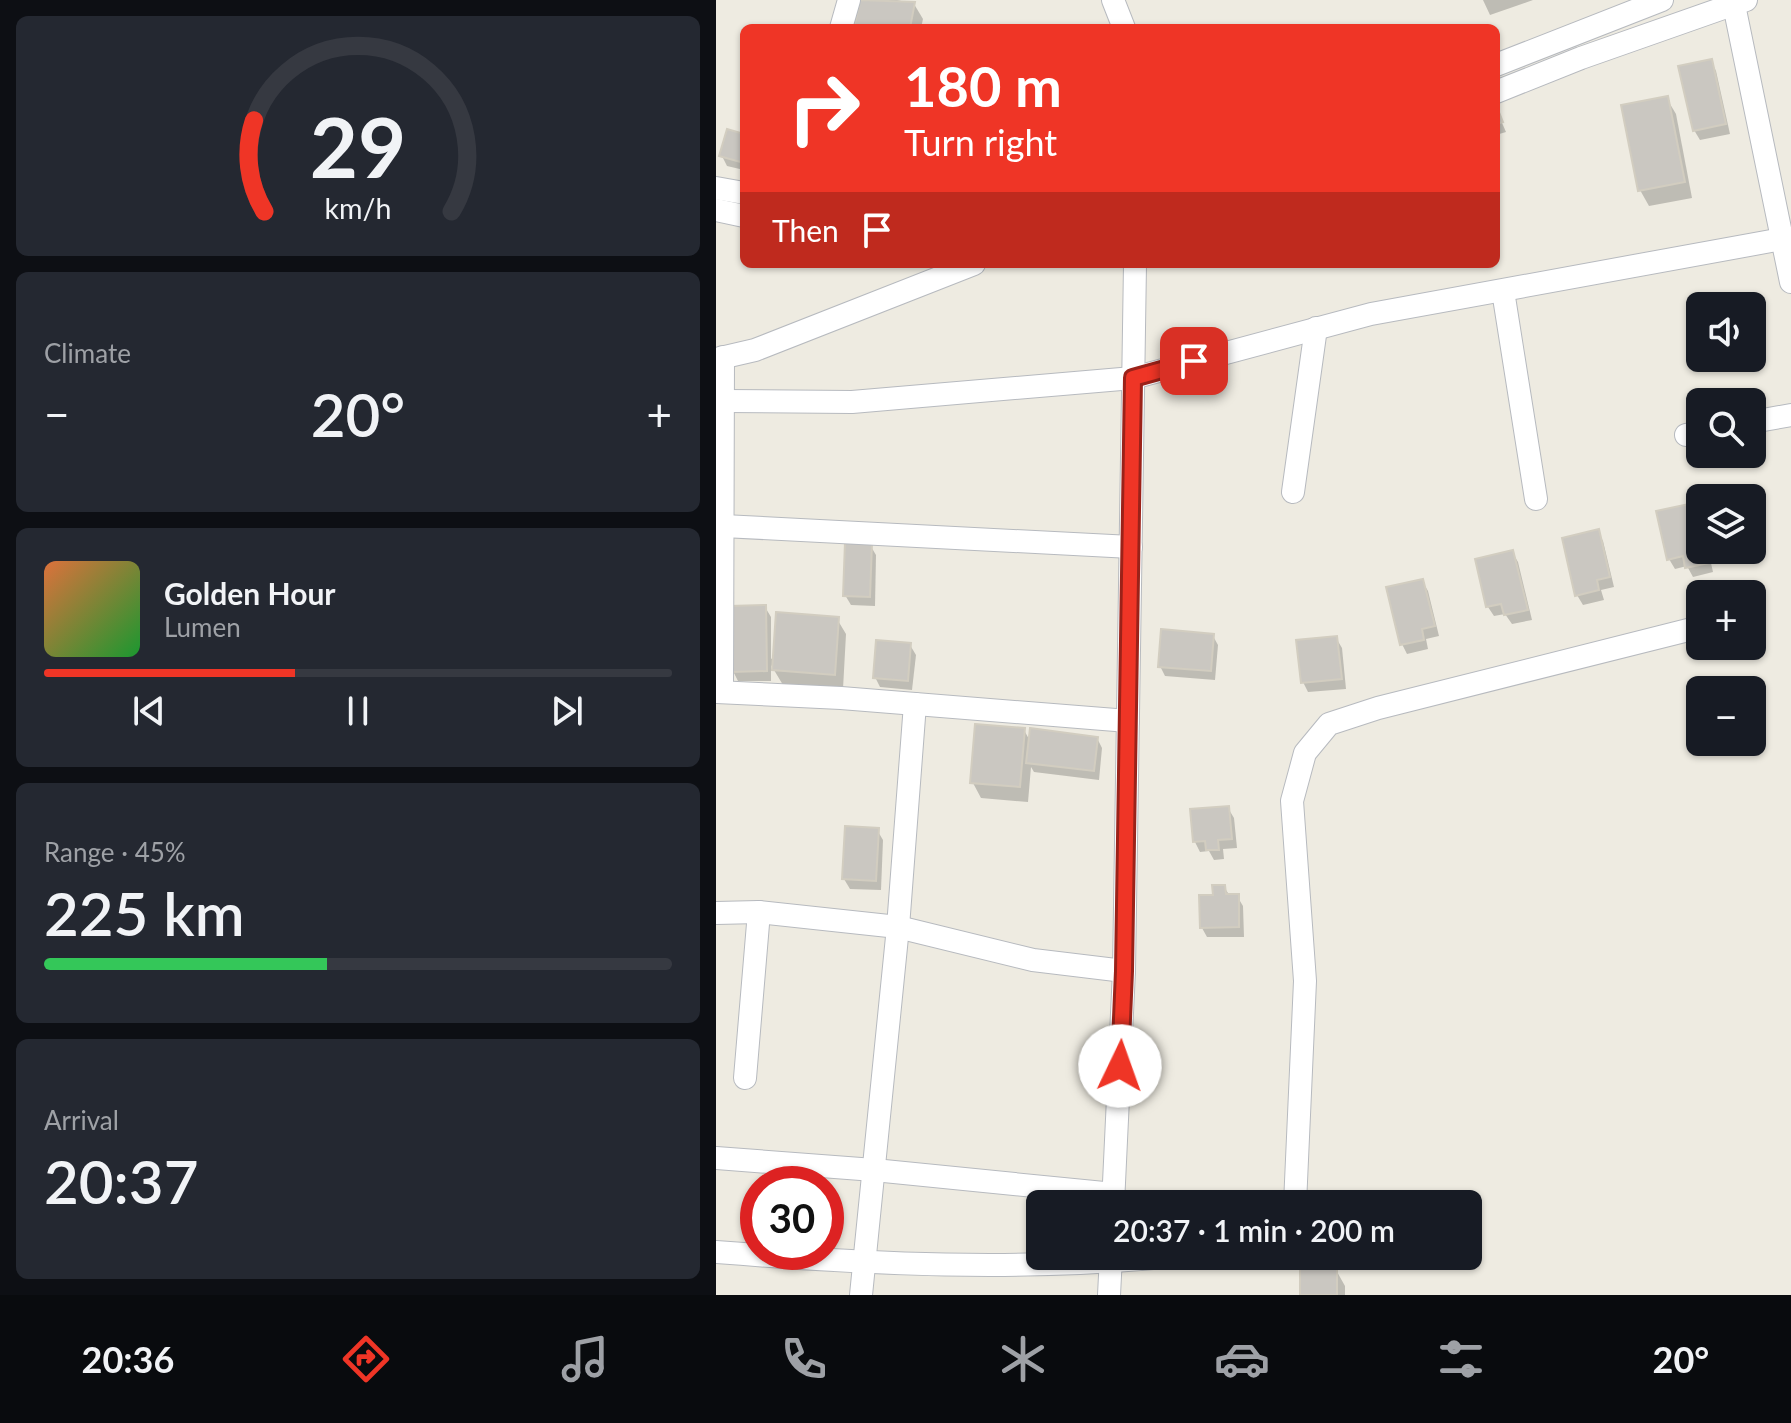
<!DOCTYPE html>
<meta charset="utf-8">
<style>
:root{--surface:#171b24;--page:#242831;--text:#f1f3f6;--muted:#9ea1a6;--line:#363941;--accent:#ef3526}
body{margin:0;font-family:Lato,sans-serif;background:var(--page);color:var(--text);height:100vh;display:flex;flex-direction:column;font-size:30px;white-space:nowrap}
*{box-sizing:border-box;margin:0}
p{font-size:26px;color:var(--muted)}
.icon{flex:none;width:44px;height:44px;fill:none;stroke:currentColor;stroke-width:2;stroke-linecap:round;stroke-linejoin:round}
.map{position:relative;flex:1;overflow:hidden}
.panel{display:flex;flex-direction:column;gap:16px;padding:16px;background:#0d0f14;width:716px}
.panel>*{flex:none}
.banner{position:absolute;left:24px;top:24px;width:760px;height:244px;border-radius:12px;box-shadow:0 2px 6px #0004;background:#ef3526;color:#fff;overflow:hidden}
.controls{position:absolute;left:970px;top:292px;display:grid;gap:16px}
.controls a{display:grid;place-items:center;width:80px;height:80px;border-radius:12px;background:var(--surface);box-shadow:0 2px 6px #0004;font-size:40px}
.speed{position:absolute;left:24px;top:1166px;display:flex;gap:16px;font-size:40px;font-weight:700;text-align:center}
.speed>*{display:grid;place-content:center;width:104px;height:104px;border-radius:50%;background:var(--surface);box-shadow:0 2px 6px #0004;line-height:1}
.speed .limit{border:12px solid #d22;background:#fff;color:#111}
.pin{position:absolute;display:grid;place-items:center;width:68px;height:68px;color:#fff;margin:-34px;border-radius:16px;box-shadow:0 4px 12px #0006}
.me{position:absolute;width:88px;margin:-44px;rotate:3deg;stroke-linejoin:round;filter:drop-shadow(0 0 6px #0008)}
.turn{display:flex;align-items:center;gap:28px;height:168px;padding:0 32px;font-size:36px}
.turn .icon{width:104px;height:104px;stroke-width:2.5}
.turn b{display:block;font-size:56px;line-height:68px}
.then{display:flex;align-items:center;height:76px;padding:0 32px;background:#0003;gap:16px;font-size:30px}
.big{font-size:60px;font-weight:600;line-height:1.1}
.panel .card{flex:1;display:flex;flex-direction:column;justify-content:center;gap:12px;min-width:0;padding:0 28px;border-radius:12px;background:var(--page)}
.panel .dial{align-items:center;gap:0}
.dial svg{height:208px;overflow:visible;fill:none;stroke:var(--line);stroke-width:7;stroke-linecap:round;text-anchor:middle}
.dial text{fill:var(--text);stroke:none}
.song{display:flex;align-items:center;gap:24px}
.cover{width:96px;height:96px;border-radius:12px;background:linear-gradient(135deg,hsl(20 70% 55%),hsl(130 70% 35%))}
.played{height:8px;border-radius:4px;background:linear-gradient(90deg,var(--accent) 40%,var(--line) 40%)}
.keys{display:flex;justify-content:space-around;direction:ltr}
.heat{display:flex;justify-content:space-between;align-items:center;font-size:44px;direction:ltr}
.charge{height:12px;border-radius:6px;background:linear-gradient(90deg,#34c759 45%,var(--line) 0)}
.trip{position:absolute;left:310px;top:1190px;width:456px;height:80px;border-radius:12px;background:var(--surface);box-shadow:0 2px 6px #0004;font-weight:600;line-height:80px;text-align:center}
.dock{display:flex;height:128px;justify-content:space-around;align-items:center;background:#090b0e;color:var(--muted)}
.dock .icon{width:56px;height:56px}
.dock .active{color:var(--accent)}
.dock b{font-size:36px;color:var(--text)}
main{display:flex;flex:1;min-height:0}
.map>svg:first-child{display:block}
</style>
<main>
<section class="panel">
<div class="card dial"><svg viewBox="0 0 100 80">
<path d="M14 69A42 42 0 1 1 86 69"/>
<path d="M14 69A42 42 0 0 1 10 34" stroke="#ef3526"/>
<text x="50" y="56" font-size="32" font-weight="700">29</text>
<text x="50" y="72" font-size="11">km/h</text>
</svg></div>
<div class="card"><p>Climate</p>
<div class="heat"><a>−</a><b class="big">20°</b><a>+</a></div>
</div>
<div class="card">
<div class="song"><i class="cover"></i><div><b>Golden Hour</b><p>Lumen</p></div></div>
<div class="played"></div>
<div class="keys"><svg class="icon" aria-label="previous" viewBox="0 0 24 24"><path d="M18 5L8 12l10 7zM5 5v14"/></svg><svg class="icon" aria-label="pause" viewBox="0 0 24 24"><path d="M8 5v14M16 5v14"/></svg><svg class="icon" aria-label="next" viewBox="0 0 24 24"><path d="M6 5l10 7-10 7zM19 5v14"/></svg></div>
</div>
<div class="card"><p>Range · 45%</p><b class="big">225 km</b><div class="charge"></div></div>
<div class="card"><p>Arrival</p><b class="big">20:37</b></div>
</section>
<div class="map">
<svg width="1075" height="1295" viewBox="0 0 1075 1295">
<rect width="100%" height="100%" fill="#eeebe1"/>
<g fill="#0003">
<path d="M146,0H181L198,4L207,19L205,28H140Z"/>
<path d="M767,0H817L774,15Z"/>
<path d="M995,61L1000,71L1014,134L984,140L978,130Z"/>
<path d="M951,99L960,114L976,198L933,206L924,190Z"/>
<path d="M780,109L790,132L780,135Z"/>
<path d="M28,136V170L11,166L6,156Z"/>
<path d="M977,505L984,519V550H992L997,572L977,577L971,566L959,569L953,559Z"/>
<path d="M882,532L887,541L898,587L885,590L888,600L867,605L861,595Z"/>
<path d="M154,545L160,555L159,606L135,605L129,595Z"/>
<path d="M796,552L802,562L816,620L796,624L789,614L778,616L772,607Z"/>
<path d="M706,581L712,591L723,636L710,639L712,649L691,654L686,644Z"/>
<path d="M49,607L55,617V659L121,619L130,634L127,689L67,685L55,665V681H22L17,671Z"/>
<path d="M497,636L502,645L499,680L449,676L444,666Z"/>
<path d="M620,638L626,648L630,689L592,692L587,682Z"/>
<path d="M194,645L200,655L196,690L164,687L159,677Z"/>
<path d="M308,730L314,741L381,738L386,748L383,780L318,772L315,767L312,802L265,798L257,783Z"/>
<path d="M512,808L518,818L521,848L507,849L508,859L498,860L493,851L484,852L479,842Z"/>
<path d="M161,830L167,840L165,890L134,889L128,879Z"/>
<path d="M508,887L514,896H521L527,906L528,937H491L486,928L499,896Z"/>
<path d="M620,1270L629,1286V1295H586Z"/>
</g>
<g fill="#cac7c1" stroke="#d2cdc0" stroke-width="2">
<path d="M144,0L199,2L194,28H138Z"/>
<path d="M996,59L1010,124L977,131L962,66Z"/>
<path d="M952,96L969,182L922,191L905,105Z"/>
<path d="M780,105L787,122L780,124Z"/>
<path d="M11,129L28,134V163L3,156Z"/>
<path d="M978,503L984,526V550H990L993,563L969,568L967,556L951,560L940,511Z"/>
<path d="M883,529L894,577L881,580L883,590L859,596L846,538Z"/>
<path d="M129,542L156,543L154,597L127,596Z"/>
<path d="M797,550L812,610L788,615L785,604L770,607L759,559Z"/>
<path d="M707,579L719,626L706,629L708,640L684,645L670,587Z"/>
<path d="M50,605L51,671L15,672L14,606Z"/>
<path d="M60,612L123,617L119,675L56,670Z"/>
<path d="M445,629L498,634L495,671L442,667Z"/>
<path d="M621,636L626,679L585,683L580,640Z"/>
<path d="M160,640L195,643L192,681L157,678Z"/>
<path d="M259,724L309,728L304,787L254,783Z"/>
<path d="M314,728L382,737L378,771L310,763Z"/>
<path d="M513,806L516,839L502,840L503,850H490L489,841L477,842L474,809Z"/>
<path d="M129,826L163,828L160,881L126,879Z"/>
<path d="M496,885H509L510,894H523V927L484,928L483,895H497Z"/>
<rect x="584" y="1268" width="37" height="27"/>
</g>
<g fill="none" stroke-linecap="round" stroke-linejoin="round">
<g stroke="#b7babf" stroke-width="24">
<g id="street">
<path d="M397,0L408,28"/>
<path d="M1018,5L1075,282"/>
<path d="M125,28L133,0"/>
<path d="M780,65L946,0"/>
<path d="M780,92L865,58L1030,0"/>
<path d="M0,188L28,193"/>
<path d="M0,210L28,216"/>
<path d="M787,291L820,499"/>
<path d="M0,359L39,350L258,264"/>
<path d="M8,401L136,402L417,378L655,314L1066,239"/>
<path d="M1036,422L1075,415"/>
<path d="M970,435L984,432"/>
<path d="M577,492L600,328"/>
<path d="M7,526L415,547"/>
<path d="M0,692L125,698L412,721"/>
<path d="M6,692L7,357"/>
<path d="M0,913L43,912L182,927L317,960L408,971"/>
<path d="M29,1078L43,912"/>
<path d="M0,1158L158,1170L398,1194"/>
<path d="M397,1204L408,971L419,264"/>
<path d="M579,1204L589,981L576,801L589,753L613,724L662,708L984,627"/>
<path d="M0,1252C152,1264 306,1272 457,1256"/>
<path d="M145,1295L182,927L199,704"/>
<path d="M393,1295L395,1256"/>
</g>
</g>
<use href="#street" stroke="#fff" stroke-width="22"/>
</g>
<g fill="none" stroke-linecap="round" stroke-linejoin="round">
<g stroke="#9b2219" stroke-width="20">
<path id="route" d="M404,1066L408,971L417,378L478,361"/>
</g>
<use href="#route" stroke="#ef3526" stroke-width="14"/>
</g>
</svg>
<div class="controls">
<a><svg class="icon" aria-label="sound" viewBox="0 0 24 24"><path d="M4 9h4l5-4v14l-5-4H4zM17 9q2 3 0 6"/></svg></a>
<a><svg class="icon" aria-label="search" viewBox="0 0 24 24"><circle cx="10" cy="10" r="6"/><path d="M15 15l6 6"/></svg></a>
<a><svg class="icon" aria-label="layers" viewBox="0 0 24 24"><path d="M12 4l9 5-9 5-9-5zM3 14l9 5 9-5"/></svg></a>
<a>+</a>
<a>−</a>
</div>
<div class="speed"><div class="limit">30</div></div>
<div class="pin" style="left:478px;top:361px;background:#d93025"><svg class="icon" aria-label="arrive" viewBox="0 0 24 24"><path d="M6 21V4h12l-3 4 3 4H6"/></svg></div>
<svg class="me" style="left:404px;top:1066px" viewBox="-20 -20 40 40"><circle r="19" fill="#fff"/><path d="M0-13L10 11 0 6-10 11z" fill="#ef3526"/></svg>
<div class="trip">20:37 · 1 min · 200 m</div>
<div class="banner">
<div class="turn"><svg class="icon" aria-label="right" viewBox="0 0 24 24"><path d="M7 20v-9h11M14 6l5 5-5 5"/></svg><div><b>180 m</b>Turn right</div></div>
<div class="then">Then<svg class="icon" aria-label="arrive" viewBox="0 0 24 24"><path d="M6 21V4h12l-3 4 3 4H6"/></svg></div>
</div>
</div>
</main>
<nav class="dock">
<b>20:36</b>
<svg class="icon active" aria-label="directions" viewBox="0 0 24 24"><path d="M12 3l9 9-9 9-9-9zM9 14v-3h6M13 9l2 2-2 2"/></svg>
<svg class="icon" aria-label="music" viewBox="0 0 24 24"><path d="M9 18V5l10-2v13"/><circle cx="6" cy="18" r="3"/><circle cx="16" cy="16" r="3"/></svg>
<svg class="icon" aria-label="phone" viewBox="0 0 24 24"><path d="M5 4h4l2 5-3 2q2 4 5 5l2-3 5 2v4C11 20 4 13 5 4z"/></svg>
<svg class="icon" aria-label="climate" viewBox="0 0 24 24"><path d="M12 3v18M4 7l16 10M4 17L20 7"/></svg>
<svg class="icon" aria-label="car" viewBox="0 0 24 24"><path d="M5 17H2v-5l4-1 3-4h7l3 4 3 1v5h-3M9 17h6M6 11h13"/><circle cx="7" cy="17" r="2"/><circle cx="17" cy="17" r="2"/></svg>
<svg class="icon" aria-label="filters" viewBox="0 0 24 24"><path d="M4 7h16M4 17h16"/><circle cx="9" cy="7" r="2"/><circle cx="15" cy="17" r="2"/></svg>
<b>20°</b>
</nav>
